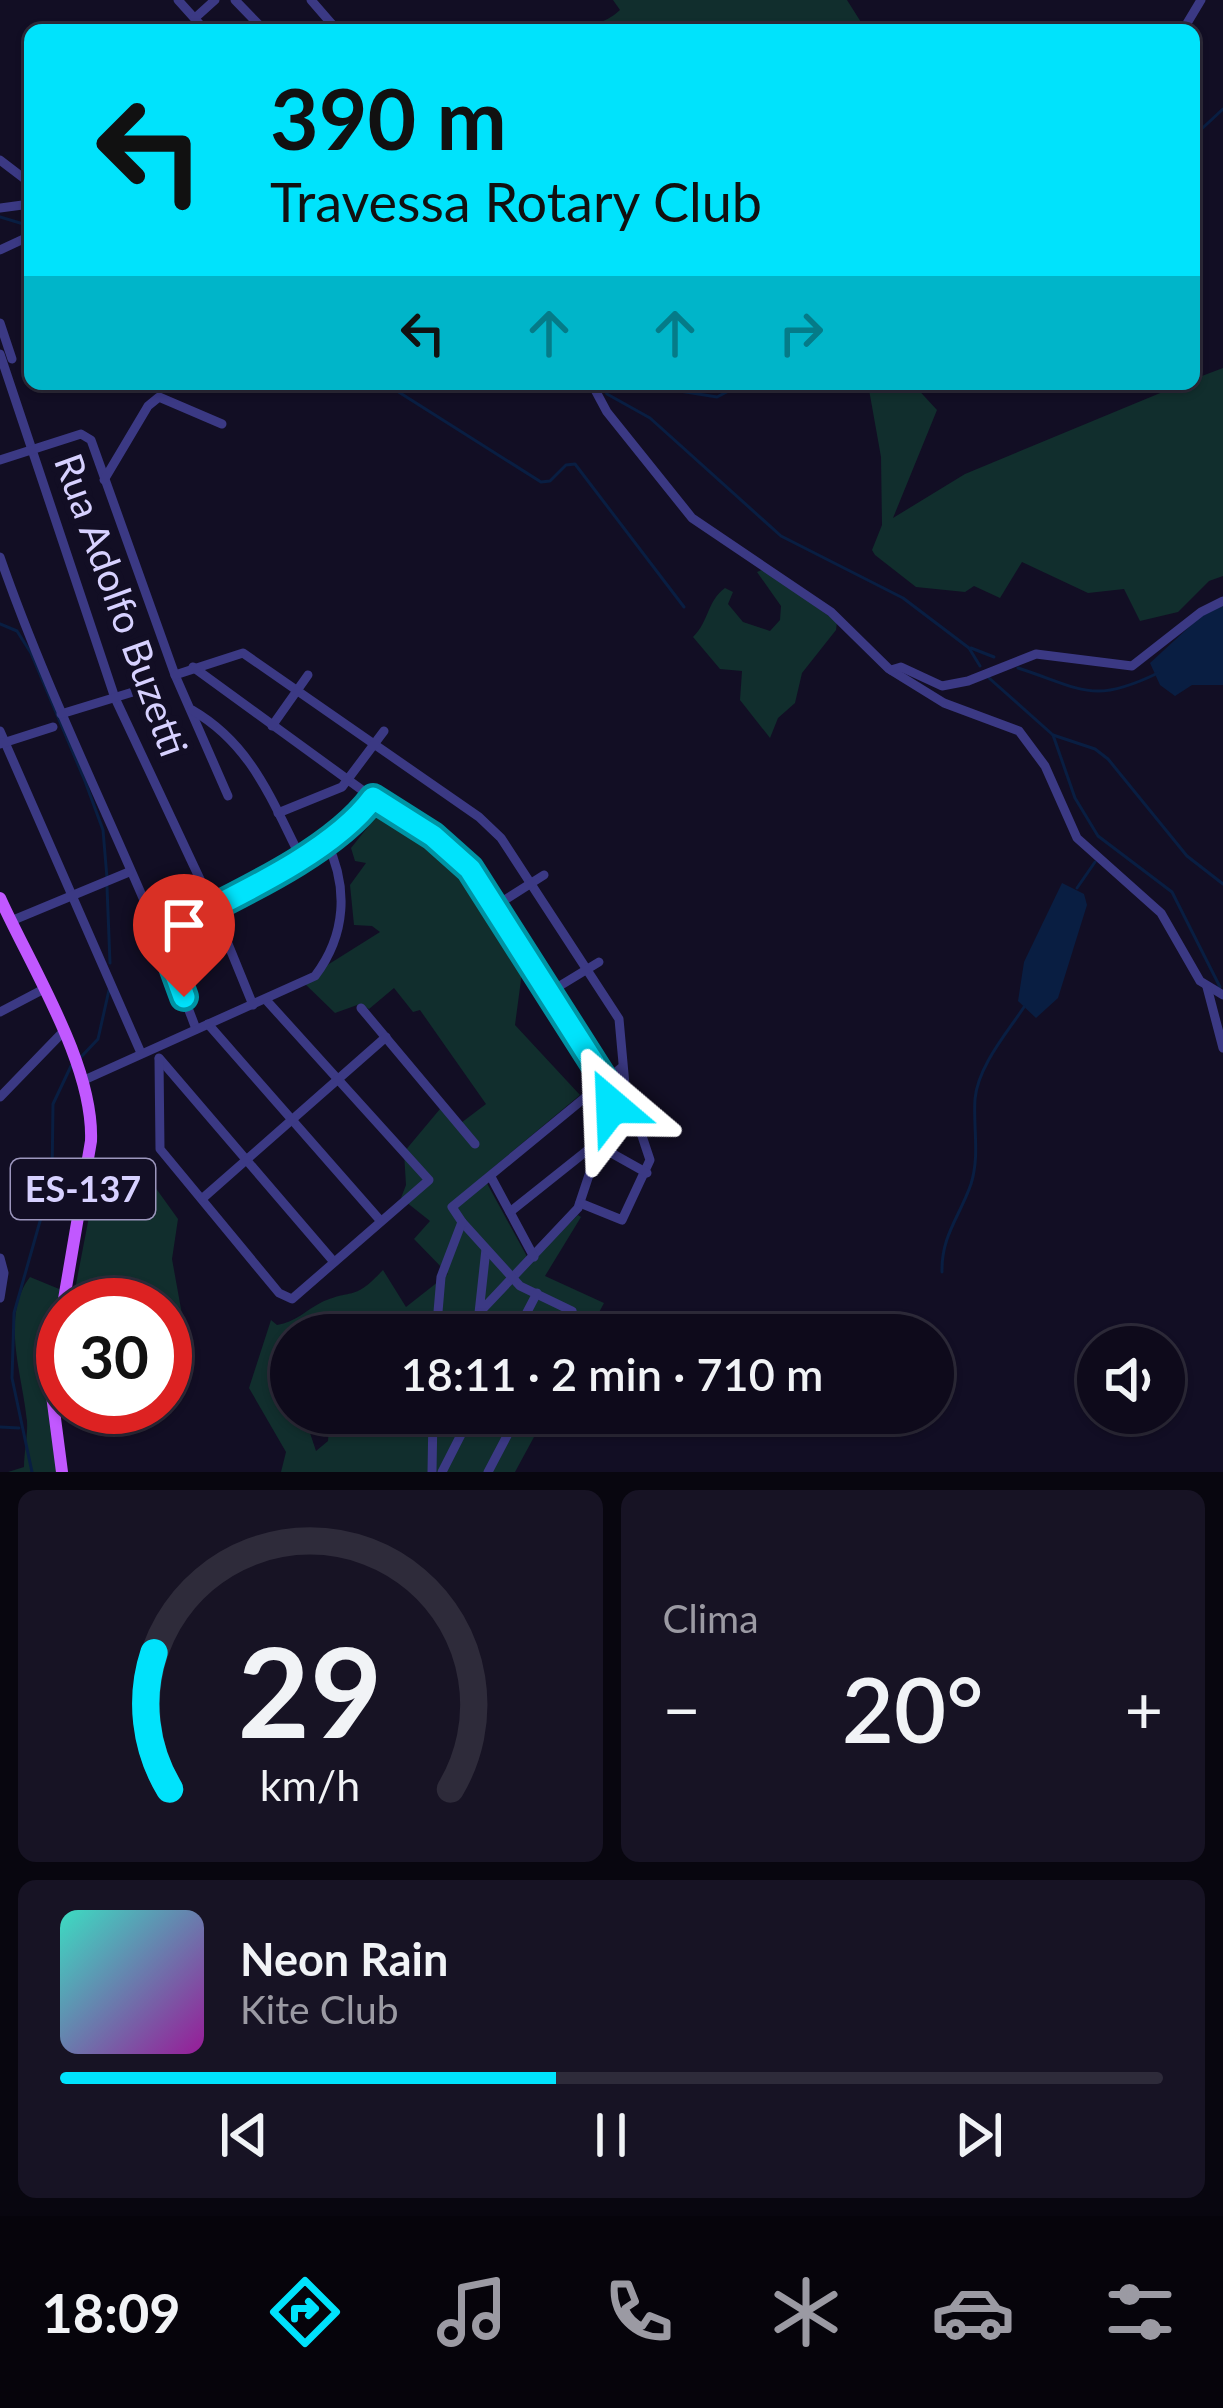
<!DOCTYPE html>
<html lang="pt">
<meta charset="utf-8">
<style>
:root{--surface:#0e0a1b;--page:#171324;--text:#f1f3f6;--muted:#9b9aa3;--line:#2e2b3a;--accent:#00e3fc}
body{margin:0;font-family:Lato,sans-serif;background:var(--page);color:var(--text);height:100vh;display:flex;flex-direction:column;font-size:45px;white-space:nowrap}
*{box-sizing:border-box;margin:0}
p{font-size:39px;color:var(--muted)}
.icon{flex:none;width:66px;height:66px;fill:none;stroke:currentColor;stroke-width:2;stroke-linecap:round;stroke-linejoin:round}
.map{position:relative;height:1472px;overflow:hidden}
.panel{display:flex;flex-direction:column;gap:18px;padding:18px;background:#08060f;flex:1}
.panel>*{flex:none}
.hud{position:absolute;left:24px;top:24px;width:1176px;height:366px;border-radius:18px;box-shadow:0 3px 9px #0004,0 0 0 3px var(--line);background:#00e3fc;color:#111;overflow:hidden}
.fabs{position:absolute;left:1077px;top:1326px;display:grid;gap:24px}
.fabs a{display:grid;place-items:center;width:108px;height:108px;border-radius:50%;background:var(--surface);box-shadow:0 3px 9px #0004,0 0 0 3px var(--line);font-size:60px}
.speed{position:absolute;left:36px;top:1278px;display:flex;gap:24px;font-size:60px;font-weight:700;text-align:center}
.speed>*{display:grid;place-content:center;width:156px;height:156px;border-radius:50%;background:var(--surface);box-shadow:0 3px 9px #0004,0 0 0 3px var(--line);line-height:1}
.speed .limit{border:18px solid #d22;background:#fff;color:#111}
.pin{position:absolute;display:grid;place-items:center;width:102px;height:102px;color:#fff;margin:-123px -51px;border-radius:50% 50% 50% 0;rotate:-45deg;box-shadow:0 0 12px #0007}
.pin .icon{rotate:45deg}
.me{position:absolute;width:132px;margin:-66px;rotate:334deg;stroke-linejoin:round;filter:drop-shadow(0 0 9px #0008)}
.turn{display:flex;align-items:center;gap:42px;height:252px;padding:0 48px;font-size:54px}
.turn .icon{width:156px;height:156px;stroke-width:2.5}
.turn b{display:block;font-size:84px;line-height:102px}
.lanes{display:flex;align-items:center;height:114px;padding:0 48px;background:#0003;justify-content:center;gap:60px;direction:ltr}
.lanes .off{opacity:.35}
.big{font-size:90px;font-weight:600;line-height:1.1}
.panel .widget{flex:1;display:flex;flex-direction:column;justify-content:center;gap:18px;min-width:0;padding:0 42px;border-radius:18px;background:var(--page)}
.panel .dial{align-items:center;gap:0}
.dial svg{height:312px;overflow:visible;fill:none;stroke:var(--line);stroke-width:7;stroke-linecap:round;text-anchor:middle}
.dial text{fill:var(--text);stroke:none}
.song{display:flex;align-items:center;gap:36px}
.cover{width:144px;height:144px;border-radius:18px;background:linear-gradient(135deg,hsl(170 70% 55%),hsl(300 70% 35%))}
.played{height:12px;border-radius:6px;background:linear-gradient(90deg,var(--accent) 45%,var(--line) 45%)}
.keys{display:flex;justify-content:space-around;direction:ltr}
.heat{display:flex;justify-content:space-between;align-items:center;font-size:66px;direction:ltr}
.panel .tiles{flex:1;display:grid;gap:18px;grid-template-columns:1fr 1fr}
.widget:last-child{grid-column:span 2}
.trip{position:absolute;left:270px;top:1314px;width:684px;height:120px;border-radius:60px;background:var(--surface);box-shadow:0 3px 9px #0004,0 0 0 3px var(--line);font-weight:600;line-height:120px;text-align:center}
.menu{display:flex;height:192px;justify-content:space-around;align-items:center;background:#06040b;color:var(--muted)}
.menu .icon{width:84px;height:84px}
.menu .active{color:var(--accent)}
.menu b{font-size:54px;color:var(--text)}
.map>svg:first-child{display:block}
</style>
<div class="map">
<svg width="1223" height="1472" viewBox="0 0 1223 1472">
<rect width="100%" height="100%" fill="#120e24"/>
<g fill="#112e2d">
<path d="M613,0H847L866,30H469C515,14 582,46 620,10Z"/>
<path d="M1223,368V576L1209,581L1178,612L1140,621L1124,589L1088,593L1022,562L1000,598L974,586L965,592L916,587L875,555L872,550L882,525L881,457L868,384H913L937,410L893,518L965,474L1182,384H1194V379Z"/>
<path d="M764,569L837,622L836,630L802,673L795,703L778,718L770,738L740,700L742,671L720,669L693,637C709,622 707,601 725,588L733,592L728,604L743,622L770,631L780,620L781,606L757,572Z"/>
<path d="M379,813C450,830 489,907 523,965L515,1025L580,1095L483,1176L530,1262L578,1215L581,1217L545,1276L604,1303L587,1335H336L335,1315L320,1314L318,1335H291V1371L282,1397L291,1413L306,1421L316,1451L328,1441L330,1413H547L515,1472H281L286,1452L249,1388L271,1320L277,1325C296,1322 306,1310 322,1302C354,1288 353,1302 383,1270L406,1307L448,1274L414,1239L430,1221L401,1198L406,1185L404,1152L440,1109L457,1126L486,1104L420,1010L413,1012L394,988L369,1009L360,1004L335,1013L302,981L380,932L372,926L354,925L350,885L366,863L355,861L351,848Z"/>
<path d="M134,1186L155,1187L178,1219L172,1259L183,1320L165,1322V1305H72L93,1196Z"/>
<path d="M30,1277L64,1291L50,1366L63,1472H8L24,1467C24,1453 28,1434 27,1421C23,1376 0,1316 30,1277Z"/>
</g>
<g fill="#091e42">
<path d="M1223,605V685H1192L1175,696L1160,685L1150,663L1200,617Z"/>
<path d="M1062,883L1084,894L1087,905L1058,998L1036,1018L1018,1001L1024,962Z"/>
</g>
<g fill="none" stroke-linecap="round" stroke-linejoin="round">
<g stroke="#091e42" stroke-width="3">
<path d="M469,30L520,23"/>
<path d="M1194,136L1223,109"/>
<path d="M0,217L30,226"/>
<path d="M386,384L541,482L550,481L566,465L575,464L684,607"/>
<path d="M601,384L607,394L650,418L781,536L903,598L969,648L980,666"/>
<path d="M636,384L717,397L742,384"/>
<path d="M0,624L17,631L31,653L85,781L103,830L107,878"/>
<path d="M971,648L994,657"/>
<path d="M1018,668C1083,689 1092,705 1158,673"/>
<path d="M989,678L1053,735L1075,798L1098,836L1172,892L1220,987"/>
<path d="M1053,735L1095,749L1108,759L1187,856L1223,884"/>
<path d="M107,887L110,963"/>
<path d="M1077,888L1095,862"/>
<path d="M81,1057L98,1039L109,990"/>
<path d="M942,1272C941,1236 960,1216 971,1184C980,1155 973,1128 975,1099C978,1066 1007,1033 1024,1007"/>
<path d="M0,1427L19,1428"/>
<path d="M32,1472L12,1378L14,1313L52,1179L53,1104L71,1066"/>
</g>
<g stroke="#3b3984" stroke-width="9">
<path d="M178,0L205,30"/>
<path d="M235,0L264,30"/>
<path d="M311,0L337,30"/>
<path d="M195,18L215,0"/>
<path d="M1183,30L1201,0"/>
<path d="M0,160L30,183"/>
<path d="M0,208L30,204"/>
<path d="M0,250L30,236"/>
<path d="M0,323L12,359"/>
<path d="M0,354L115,698L213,907L253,1005"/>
<path d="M592,384L607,412L692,518L831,612L889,669L944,703L1019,731L1045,766L1077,838L1161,913L1200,981L1223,995"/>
<path d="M0,460L81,434L91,440L175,675L228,796"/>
<path d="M104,480L148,406L159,397L222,424"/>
<path d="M0,557C56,718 137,869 196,1029"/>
<path d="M193,667L373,798L433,836L465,864L612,1093V1106L578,1208L479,1313L486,1249"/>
<path d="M891,670L901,667L942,686L968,681L1036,654L1132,666L1201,612L1223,601"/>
<path d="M175,675L243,653L479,817L501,838L619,1019L625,1085L650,1160L622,1220L580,1203"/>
<path d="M192,710C251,744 271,799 300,856"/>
<path d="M61,714L146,688"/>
<path d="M272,726L308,675"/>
<path d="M0,731L141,1053"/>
<path d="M0,744L53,727"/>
<path d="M278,813L342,787L384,731"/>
<path d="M492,908L544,875"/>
<path d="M11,921L129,872"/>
<path d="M161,934C225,900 330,856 373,798"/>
<path d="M1207,987L1223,1048"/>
<path d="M548,993L599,962"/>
<path d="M361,1008L475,1144"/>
<path d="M0,1012L42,990"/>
<path d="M208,1024L379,1219"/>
<path d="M159,1058L334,1262"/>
<path d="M159,1059L160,1149L279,1293L292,1299L429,1180L267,1001"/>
<path d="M82,1081L315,976C346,935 349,887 326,841"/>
<path d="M0,1097L62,1033"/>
<path d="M491,1177L534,1257"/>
<path d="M203,1198L386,1037"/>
<path d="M510,1212L589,1149L606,1150L647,1173"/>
<path d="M462,1222L520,1286L572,1311L562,1335"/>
<path d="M0,1258L4,1273L0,1298"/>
<path d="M436,1335L441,1277L462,1222L452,1207L621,1068"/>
<path d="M478,1335L479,1313"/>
<path d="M515,1335L537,1293"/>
<path d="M432,1472L433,1413"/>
<path d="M442,1472L472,1413"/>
<path d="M488,1472L519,1413"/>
</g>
<g stroke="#c158ff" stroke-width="12">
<path d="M0,898C31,967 94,1065 91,1141L63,1305"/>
<path d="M62,1472L50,1380L63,1307"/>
</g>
</g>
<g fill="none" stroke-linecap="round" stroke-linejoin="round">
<g stroke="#0094a4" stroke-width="30">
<path id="route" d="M184,997L161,934C225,900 330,856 373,798L433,836L470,869L605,1081L612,1106"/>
</g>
<use href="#route" stroke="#00e3fc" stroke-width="21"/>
</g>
<g text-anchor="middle" stroke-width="12" stroke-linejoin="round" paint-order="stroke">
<rect fill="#120e24" stroke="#9c96bd" stroke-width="3" x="11" y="1159" width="144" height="60" rx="9"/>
<g font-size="36" font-weight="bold" fill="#d7d1ff">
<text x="83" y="1202">ES-137</text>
</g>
<g font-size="39" fill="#d7d1ff" stroke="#120e24">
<text transform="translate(121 605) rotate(70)" y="14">Rua Adolfo Buzetti</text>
</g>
</g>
</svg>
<div class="fabs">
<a><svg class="icon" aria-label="sound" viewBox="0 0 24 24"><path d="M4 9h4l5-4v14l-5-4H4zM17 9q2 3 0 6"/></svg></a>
</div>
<div class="speed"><div class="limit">30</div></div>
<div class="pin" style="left:184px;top:997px;background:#d93025"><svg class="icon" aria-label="arrive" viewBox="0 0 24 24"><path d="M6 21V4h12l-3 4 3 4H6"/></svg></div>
<svg class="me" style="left:612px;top:1106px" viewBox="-20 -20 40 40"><path d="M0-17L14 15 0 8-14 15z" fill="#00e3fc" stroke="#fff" stroke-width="4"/></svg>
<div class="trip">18:11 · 2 min · 710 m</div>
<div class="hud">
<div class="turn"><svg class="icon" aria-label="left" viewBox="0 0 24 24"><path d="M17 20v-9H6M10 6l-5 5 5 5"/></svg><div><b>390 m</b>Travessa Rotary Club</div></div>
<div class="lanes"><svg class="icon" aria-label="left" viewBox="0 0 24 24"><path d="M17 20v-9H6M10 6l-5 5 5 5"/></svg><svg class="icon off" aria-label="ahead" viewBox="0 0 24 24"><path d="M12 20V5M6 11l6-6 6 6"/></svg><svg class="icon off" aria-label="ahead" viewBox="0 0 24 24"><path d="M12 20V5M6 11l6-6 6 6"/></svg><svg class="icon off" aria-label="right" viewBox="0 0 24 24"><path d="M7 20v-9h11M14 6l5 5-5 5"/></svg></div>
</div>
</div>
<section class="panel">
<div class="tiles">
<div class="widget dial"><svg viewBox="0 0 100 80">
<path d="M14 69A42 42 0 1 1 86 69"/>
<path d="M14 69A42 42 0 0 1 10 34" stroke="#00e3fc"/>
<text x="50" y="56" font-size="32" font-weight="700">29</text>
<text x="50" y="72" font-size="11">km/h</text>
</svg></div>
<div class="widget"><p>Clima</p>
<div class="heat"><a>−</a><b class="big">20°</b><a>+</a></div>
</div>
<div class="widget">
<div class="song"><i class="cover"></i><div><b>Neon Rain</b><p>Kite Club</p></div></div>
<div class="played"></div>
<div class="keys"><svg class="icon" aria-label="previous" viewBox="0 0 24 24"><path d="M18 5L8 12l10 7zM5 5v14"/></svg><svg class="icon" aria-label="pause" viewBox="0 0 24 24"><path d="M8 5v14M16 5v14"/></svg><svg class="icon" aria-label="next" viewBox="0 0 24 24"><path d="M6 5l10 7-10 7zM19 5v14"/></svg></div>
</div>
</div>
</section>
<nav class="menu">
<b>18:09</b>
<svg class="icon active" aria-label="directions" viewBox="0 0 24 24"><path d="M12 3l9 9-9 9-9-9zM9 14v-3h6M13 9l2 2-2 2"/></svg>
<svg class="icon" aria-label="music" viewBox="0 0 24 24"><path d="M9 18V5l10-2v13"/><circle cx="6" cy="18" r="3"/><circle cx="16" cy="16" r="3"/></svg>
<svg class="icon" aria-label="phone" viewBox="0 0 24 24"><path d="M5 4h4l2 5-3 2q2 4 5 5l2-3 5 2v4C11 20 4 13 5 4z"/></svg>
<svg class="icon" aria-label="climate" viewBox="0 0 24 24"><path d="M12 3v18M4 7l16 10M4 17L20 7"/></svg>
<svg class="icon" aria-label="car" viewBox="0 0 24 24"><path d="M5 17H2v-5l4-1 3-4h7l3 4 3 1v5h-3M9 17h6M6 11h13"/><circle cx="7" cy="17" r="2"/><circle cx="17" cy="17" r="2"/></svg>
<svg class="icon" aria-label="filters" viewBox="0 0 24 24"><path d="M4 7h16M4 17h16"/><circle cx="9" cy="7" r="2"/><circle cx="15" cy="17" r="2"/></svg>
</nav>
